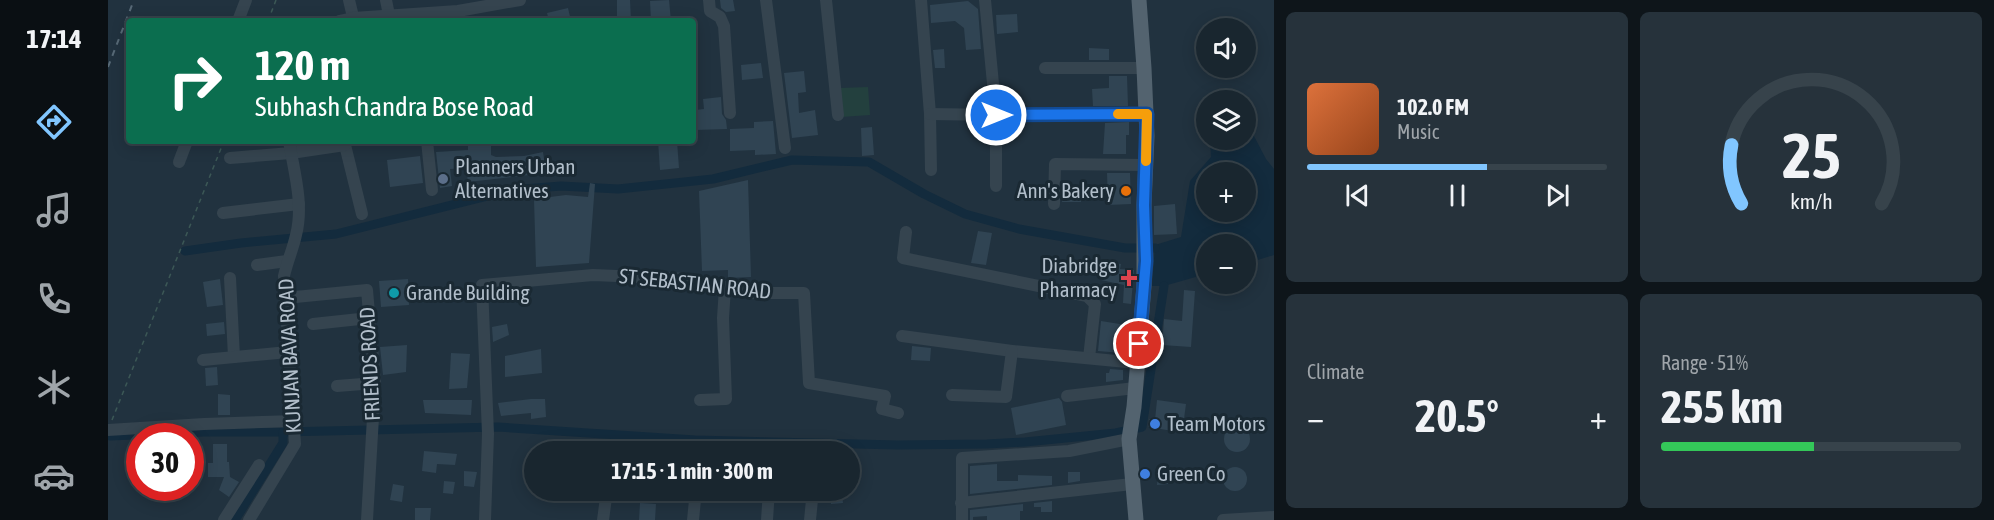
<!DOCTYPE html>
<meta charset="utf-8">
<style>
:root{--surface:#19262f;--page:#26323b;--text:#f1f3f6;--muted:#9fa5aa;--line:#37434b;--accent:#81c6ff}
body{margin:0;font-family:"Asap Condensed",sans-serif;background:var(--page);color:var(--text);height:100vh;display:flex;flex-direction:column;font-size:22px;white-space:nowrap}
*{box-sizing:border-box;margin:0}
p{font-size:20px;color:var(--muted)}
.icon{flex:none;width:33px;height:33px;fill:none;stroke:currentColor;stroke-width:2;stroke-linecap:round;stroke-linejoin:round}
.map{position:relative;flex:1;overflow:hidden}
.panel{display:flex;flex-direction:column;gap:12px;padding:12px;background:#0e151a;width:720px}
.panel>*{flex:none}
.banner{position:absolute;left:18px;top:18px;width:570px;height:126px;border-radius:6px;box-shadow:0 3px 15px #0003,0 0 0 2px var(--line);background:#0b6e4f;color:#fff;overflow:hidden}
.controls{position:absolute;left:1088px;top:18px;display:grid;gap:12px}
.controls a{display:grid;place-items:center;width:60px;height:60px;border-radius:50%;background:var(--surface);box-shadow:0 3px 15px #0003,0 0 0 2px var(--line);font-size:30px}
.speed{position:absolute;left:18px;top:423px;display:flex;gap:12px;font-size:30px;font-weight:700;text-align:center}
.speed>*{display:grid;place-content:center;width:78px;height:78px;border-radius:50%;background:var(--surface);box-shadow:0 3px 15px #0003,0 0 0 2px var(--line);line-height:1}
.speed .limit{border:9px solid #d22;background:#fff;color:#111}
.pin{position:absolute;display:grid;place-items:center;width:51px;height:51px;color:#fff;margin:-26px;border:3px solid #fff;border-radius:50%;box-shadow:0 2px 6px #0007}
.me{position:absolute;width:66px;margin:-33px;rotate:90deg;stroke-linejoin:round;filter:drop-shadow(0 0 4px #0008)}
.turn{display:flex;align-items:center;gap:21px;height:126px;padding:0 30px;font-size:27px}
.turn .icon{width:78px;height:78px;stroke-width:2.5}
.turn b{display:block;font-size:42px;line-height:51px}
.big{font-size:45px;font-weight:700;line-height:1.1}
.panel .tile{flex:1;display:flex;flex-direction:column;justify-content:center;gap:9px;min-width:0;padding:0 21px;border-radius:9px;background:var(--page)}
.panel .dial{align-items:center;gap:0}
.dial svg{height:156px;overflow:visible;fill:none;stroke:var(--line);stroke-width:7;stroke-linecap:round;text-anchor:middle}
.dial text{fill:var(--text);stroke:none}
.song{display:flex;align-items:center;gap:18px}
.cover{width:72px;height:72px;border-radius:9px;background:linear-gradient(135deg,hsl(20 70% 55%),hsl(20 70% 35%))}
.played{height:6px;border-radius:3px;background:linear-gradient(90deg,var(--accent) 60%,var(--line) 60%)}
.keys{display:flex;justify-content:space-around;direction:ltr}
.heat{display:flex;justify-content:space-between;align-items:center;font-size:33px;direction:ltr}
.charge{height:9px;border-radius:4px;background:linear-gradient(90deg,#34c759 51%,var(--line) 0)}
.panel .tiles{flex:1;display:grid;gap:12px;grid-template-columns:repeat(2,1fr)}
.trip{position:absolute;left:416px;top:441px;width:336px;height:60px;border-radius:30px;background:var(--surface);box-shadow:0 3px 15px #0003,0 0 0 2px var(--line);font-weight:700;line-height:60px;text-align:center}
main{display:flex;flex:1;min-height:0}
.tab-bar{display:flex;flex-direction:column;width:108px;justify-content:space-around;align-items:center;background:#0a0f13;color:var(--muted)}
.tab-bar .icon{width:42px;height:42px}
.tab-bar .selected{color:var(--accent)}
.tab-bar b{font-size:27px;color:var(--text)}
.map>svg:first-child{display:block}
</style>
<main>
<nav class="tab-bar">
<b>17:14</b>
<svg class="icon selected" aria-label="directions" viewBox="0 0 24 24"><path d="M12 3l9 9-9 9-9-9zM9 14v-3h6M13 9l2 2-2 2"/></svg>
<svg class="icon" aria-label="music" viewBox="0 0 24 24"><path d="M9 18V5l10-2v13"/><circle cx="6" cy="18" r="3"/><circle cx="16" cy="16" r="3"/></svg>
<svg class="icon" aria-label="phone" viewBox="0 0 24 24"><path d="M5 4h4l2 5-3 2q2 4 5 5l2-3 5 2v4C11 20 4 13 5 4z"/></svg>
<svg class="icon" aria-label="climate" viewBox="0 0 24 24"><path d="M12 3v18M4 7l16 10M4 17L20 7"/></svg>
<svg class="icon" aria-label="car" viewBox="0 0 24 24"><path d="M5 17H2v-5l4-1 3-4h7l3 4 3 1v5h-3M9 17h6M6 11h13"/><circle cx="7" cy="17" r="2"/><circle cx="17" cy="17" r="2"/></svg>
</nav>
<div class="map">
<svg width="1166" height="520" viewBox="0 0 1166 520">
<rect width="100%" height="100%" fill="#21323f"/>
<path fill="#23403e" d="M760,87L762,115L733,117L732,88Z"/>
<path fill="#132b3d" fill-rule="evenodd" d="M1137,119L1158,159L1166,169V255L1137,264V244H1098V274L1056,286H1044L1047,245L1073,237L1082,181L1103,157L1102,140H1137ZM1098,172H1137V212H1098Z"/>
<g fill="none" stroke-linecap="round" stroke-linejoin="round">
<g stroke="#132b3d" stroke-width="9">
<path d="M77,251L133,243L228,234L403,190L453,186L510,189L605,179L684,160L761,162L816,194L857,214L911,229L1017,248H1047"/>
<path d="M2,436L96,432H175L390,427L587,440L790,445L879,444L917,442L1008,433L1034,427L1056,286"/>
<path d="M127,520L175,443V432"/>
</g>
</g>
<g fill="#304453">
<path d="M509,0H522L523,21H509Z"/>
<path d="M561,0L563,21H543L542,1Z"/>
<path d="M612,0H625L627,11L618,12L613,8Z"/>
<path d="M860,1L870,9L873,49L858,50L856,28L847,21L823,23L822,5Z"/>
<path d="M460,8L463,21H441L439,13Z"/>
<path d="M909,14L910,32L889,34L888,15Z"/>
<path d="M981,48L1001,49V60H981Z"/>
<path d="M836,49L837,68H827L825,50Z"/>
<path d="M653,63L655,78L634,80L633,65Z"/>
<path d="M696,71L698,92L690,93L691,113L707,110L710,135L684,138L676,73Z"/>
<path d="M1001,76H1019L1020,106H985L984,89L1001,88Z"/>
<path d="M613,97L614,114L618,120L619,129L587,130V110L596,109L595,99Z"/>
<path d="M665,121L668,154L647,155V150L622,151V129L646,128V122Z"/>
<path d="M1021,122V135H1018V154H995L997,123Z"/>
<path d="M764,127L766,155L754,156L753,128Z"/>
<path d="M360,141H383V155L388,157L416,156L435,152L438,173L360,182L358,168L342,169L344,186L332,188L328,152L360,150Z"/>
<path d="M550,141H569L571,168L552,170Z"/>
<path d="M312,156L315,183L282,187L279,160Z"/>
<path d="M999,173H1022L1023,204L1000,205Z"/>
<path d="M640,180L643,277L620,278V270L594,271L591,191Z"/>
<path d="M482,183L487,184L481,263L428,267L426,199L458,195L480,197Z"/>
<path d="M955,185H962V189H973V202H954Z"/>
<path d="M1067,204L1069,234L1046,235V206Z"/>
<path d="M870,231L884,233L878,265L863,263Z"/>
<path d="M997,261L1013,264L1012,269L1026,270L1023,304L1015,303L1016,285L993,280Z"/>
<path d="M112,279L115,305L99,307L95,282Z"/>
<path d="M300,279L301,305L273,307L271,281Z"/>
<path d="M1076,290L1087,291L1083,347L1054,345L1056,319L1074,321Z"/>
<path d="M993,321L1018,325L1014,353L990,351Z"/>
<path d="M116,322L117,334L99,336L98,324Z"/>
<path d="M399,324L401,335L385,342L384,327Z"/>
<path d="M299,345L298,372L275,375L272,347Z"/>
<path d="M804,346L823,348L822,361L803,360Z"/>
<path d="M433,349L434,373L397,377V356Z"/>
<path d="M343,353L362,354L359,388L341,389Z"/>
<path d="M109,367L110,385L98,386L97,368Z"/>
<path d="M1002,369L1015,370V380L998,382V373H1001Z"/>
<path d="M110,394L122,395V415H110Z"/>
<path d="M951,398L954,402L958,425L908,435L903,408Z"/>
<path d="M423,399H437L438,417L423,419V413L393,416L390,403Z"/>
<path d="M315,400H364L363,415L317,413Z"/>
<path d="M1049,400L1078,404L1076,419L1067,418L1065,431L1040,427L1041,419L1047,420Z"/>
<circle cx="1129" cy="439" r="13"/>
<path d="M105,444H119V462H121L122,477L131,482L121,497L111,490L116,477H100V463H105Z"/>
<path d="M316,451L349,454L347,465L329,464L328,473L314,471Z"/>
<path d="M889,464V481H910V475L944,476V485L862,494V466Z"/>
<path d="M1050,466L1062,467L1060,484L1049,485Z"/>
<circle cx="1127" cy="479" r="12"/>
<path d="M356,471L369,472L366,487L356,486Z"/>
<path d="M960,472H972V481L960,483Z"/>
<path d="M336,481L347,482L345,494L335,493Z"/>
<path d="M285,484L296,486L294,502L282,500Z"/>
<path d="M722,490H733L735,503L723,504Z"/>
<path d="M944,501V512H933V507H926V503Z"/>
<path d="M532,503L548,504L547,520H531Z"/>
<path d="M915,504V511H912V520H879V516L865,517V520H862V510Z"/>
<path d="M307,508H323L322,520H307Z"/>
</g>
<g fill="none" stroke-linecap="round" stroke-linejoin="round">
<g stroke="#3c5856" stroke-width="1.5" stroke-dasharray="4.5 4.5" stroke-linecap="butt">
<path d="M160,21L168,0"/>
<path d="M4,420L116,141"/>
</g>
<g stroke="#35444f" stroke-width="12">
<path d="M241,0L246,21"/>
<path d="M278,0L281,15"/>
<path d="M601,0L602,11L612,17L616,26L622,113"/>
<path d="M658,0L677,148"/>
<path d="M718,0L730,115"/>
<path d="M813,0L822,114L823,170"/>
<path d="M877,0L888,115V186"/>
<path d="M130,21L138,0"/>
<path d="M231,21L245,18L350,11L412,0"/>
<path d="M937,68H1036"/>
<path d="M822,114L888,115L1039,114"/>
<path d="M236,141L254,214"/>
<path d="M319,141L324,190"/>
<path d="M122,158L183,153L237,145"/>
<path d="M71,162L79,141"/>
<path d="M946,204L947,164L1038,165"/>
<path d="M115,213L191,204"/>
<path d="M798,232L795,258L979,296L987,304L981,358"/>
<path d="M149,265L179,261"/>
<path d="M122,278L126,357"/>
<path d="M177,298L259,290L267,383L259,520"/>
<path d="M205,324L261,318"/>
<path d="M794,336L904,351L1029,363"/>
<path d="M95,360L180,352"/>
<path d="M229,386L267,383"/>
<path d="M844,395L898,397L904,351"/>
<path d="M959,396L1027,388"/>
<path d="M592,400L618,399L615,318L617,288"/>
<path d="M0,430L96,424L187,421"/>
<path d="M853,503L1024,484"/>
<path d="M116,520L151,465"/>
<path d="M141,520L187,444L176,276C179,262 185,249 188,235C196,204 186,172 181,141"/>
<path d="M377,520L380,434L374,285L485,275L581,279L645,293H696L701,383L777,396L774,409L790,413"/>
<path d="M495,520L499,490"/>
<path d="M585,520L588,490"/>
<path d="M659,520L661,490"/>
<path d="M702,520L705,490"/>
<path d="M854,520V458L961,451L1021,439"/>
<path d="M1115,520L1166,517"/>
</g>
<path stroke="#53636f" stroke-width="15" d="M1028,520L1021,439L1026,407L1036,286V205L1039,136L1036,68L1031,0"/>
<path stroke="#576976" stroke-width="2" stroke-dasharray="6 6" stroke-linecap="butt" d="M0,67L26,0"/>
</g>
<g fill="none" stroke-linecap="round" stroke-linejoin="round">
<g stroke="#114b97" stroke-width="15">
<path id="route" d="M888,115L1039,114L1036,205L1038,261L1031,344"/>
</g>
<use href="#route" stroke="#1a73e8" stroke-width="10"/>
<path stroke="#f59e0b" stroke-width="10" d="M1010,114H1039L1038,161"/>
</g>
<circle fill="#5c6f8a" stroke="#1a2933" stroke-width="2" cx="335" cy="179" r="6"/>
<circle fill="#e8710a" stroke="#1a2933" stroke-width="2" cx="1018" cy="191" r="6"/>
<path fill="#e0444e" stroke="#1a2933" stroke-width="2" d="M1018 269h6v6h6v6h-6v6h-6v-6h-6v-6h6z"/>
<circle fill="#0f9aa8" stroke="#1a2933" stroke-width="2" cx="286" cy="293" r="6"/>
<g fill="#3f7fe0" stroke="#1a2933" stroke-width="2">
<circle cx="1047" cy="424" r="6"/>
<circle cx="1037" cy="474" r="6"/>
</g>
<g text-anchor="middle" stroke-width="6" stroke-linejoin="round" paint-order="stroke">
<g font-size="21" fill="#b1beca" stroke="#1a2933" text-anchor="start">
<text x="347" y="174">Planners Urban<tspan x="347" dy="24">Alternatives</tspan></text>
<text x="1006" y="198" text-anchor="end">Ann's Bakery</text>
<text x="1009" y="273" text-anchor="end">Diabridge<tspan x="1009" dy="24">Pharmacy</tspan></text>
<text x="298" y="300">Grande Building</text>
<text x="1059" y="431">Team Motors</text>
<text x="1049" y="481">Green Co</text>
</g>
<g font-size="21" fill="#b1beca" stroke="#1a2933">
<text transform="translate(587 284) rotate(6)" y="7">ST SEBASTIAN ROAD</text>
<text transform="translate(182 356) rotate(-93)" y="7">KUNJAN BAVA ROAD</text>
<text transform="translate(262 364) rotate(-93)" y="7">FRIENDS ROAD</text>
</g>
</g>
</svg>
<div class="controls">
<a><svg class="icon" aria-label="sound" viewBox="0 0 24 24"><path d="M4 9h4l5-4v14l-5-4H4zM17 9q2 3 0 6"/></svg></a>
<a><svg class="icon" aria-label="layers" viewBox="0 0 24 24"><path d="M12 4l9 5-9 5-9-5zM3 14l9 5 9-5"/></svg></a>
<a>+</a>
<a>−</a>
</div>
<div class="speed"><div class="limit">30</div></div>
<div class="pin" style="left:1031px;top:344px;background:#d93025"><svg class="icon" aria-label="arrive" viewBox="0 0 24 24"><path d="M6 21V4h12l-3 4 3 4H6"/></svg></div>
<svg class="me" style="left:888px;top:115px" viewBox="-20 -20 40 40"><circle r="17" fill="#1a73e8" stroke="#fff" stroke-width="3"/><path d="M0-11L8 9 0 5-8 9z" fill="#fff"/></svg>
<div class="trip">17:15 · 1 min · 300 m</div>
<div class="banner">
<div class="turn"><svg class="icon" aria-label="right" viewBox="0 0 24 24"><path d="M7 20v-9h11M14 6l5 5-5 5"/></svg><div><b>120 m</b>Subhash Chandra Bose Road</div></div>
</div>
</div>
<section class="panel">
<div class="tiles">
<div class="tile">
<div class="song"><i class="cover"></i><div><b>102.0 FM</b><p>Music</p></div></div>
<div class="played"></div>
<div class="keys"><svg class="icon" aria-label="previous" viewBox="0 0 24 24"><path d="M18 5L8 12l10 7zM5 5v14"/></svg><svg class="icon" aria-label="pause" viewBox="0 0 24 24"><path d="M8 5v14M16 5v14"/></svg><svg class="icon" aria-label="next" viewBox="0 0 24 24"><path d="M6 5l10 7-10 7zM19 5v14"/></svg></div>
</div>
<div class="tile dial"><svg viewBox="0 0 100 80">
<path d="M14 69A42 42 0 1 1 86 69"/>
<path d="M14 69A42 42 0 0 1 9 39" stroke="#81c6ff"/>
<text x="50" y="56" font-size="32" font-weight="700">25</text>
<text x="50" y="72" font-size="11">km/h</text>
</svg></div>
<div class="tile"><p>Climate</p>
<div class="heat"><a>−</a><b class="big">20.5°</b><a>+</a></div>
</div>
<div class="tile"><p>Range · 51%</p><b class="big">255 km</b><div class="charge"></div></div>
</div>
</section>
</main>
